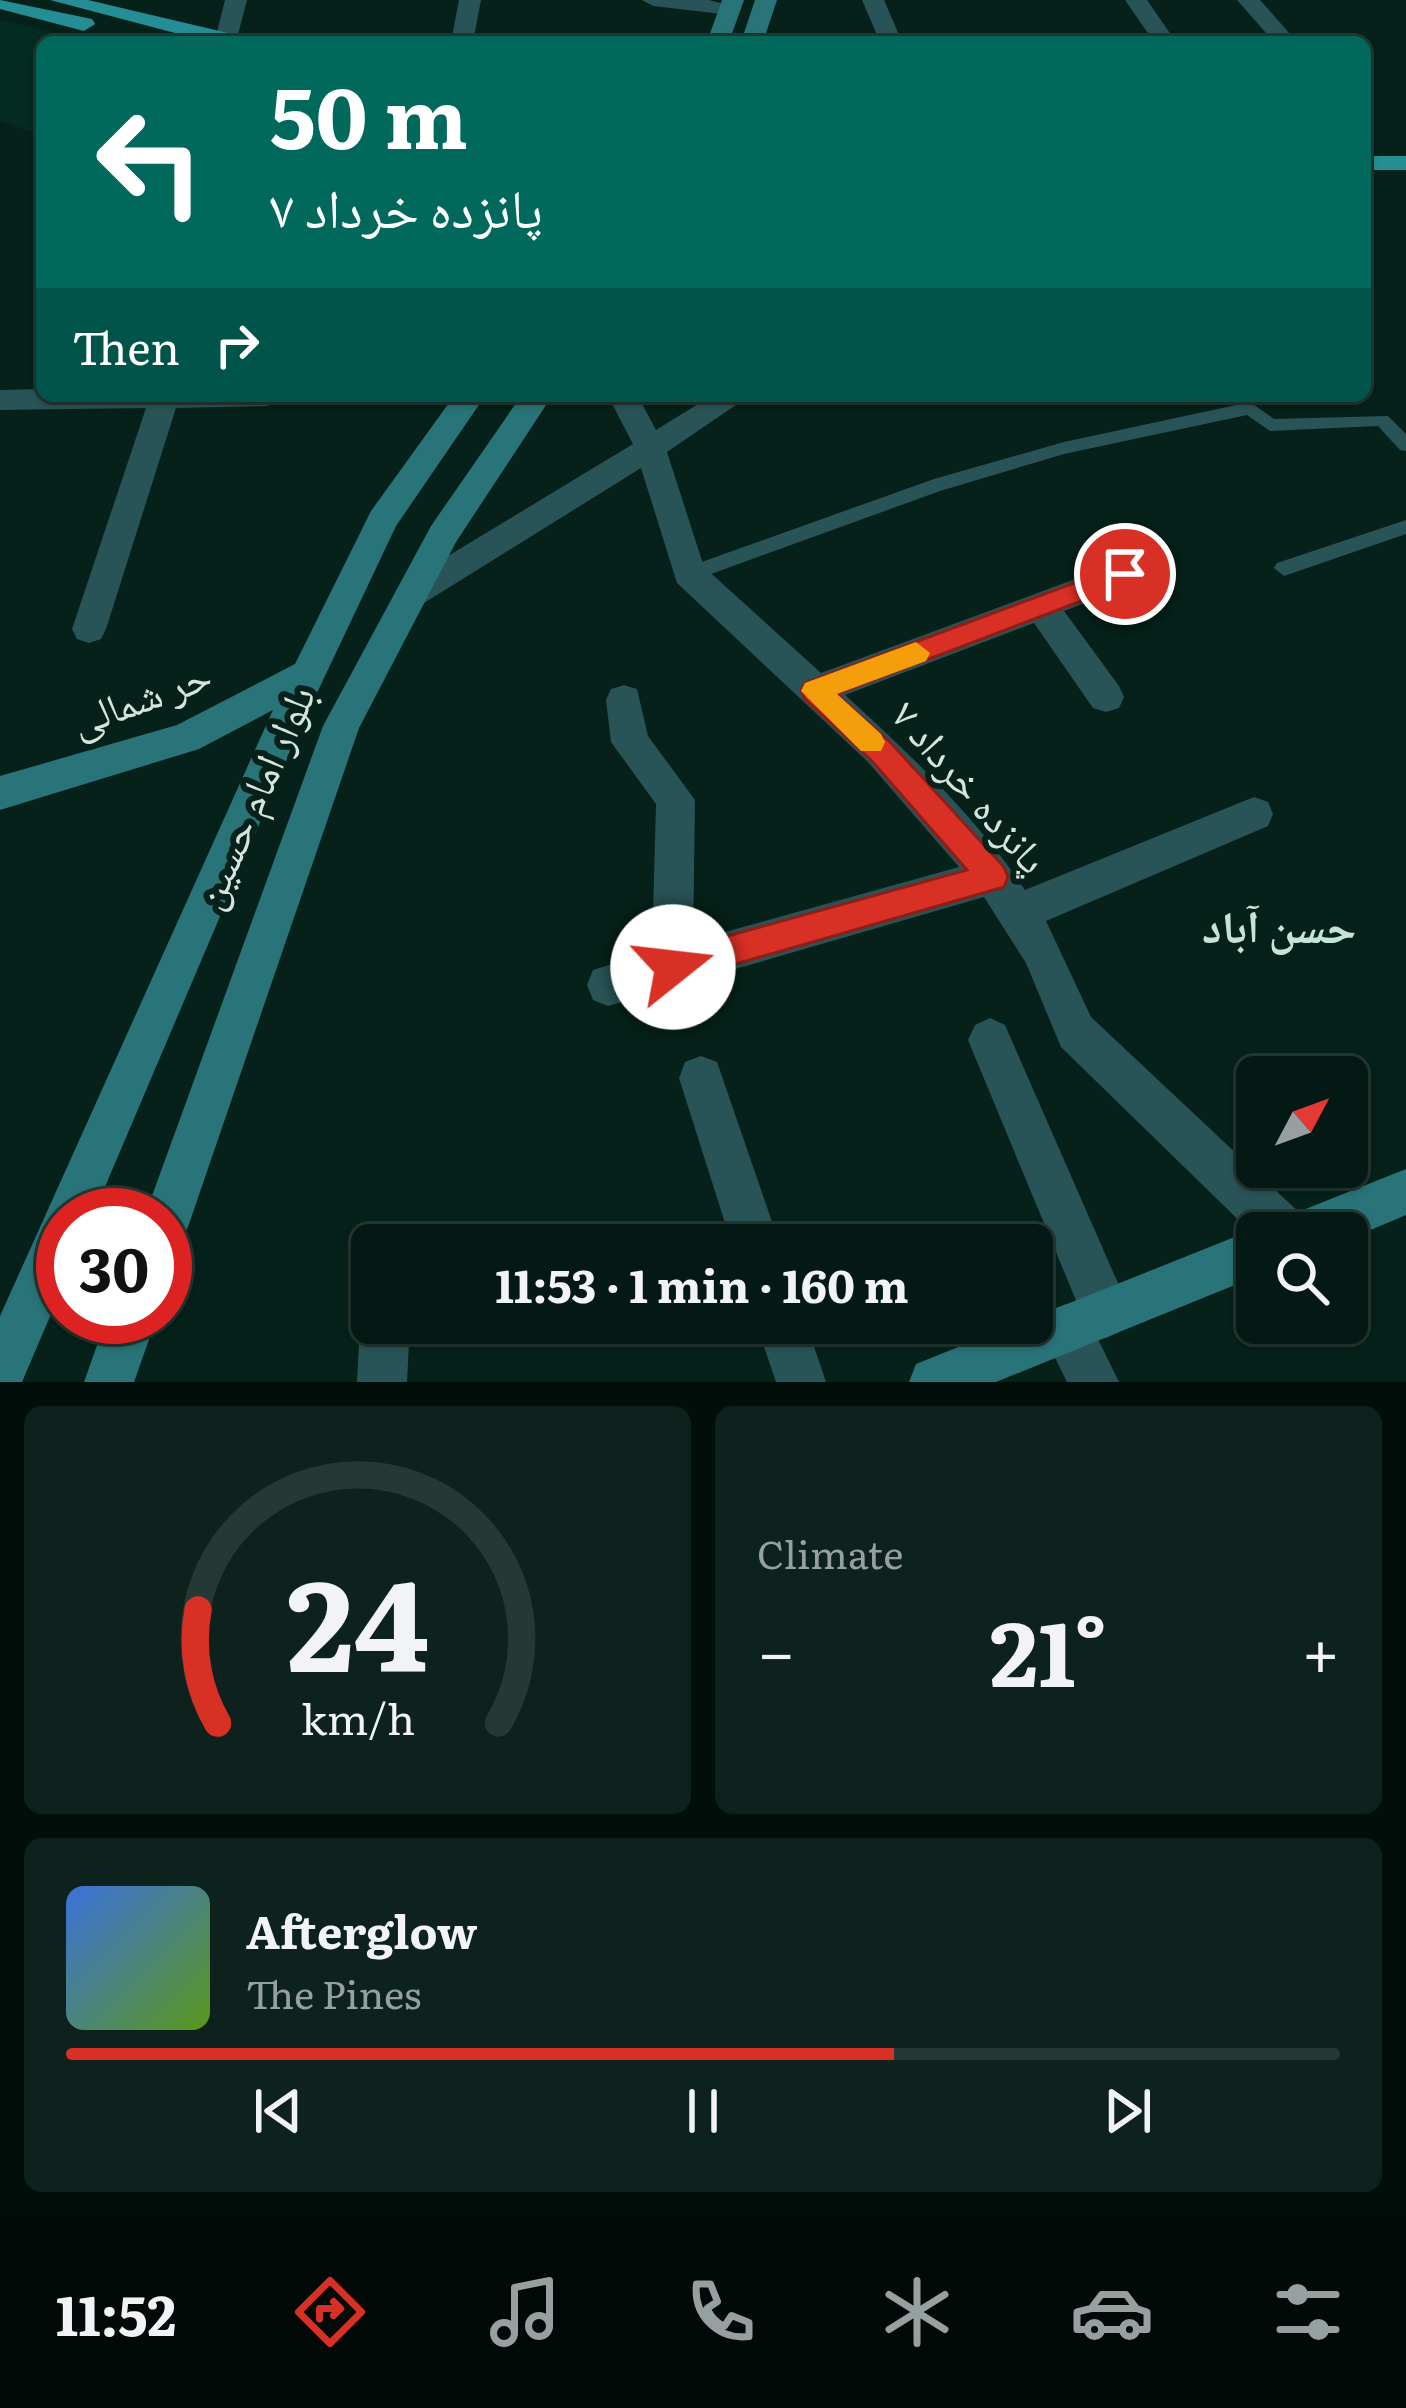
<!DOCTYPE html>
<meta charset="utf-8">
<style>
:root{--surface:#041913;--page:#0d221c;--text:#f1f3f6;--muted:#97a0a0;--line:#253833;--accent:#d93025}
body{margin:0;font-family:Literata,"Noto Naskh Arabic",serif;background:var(--page);color:var(--text);height:100vh;display:flex;flex-direction:column;font-size:45px;white-space:nowrap}
*{box-sizing:border-box;margin:0}
p{font-size:39px;color:var(--muted)}
.icon{flex:none;width:66px;height:66px;fill:none;stroke:currentColor;stroke-width:2;stroke-linecap:round;stroke-linejoin:round}
.map{position:relative;height:1382px;overflow:hidden}
.details{display:flex;flex-direction:column;gap:24px;padding:24px;background:#020e0a;flex:1}
.details>*{flex:none}
.banner{position:absolute;left:36px;top:36px;width:1335px;height:366px;border-radius:18px;box-shadow:0 3px 9px #0004,0 0 0 3px var(--line);background:#00695c;color:#fff;overflow:hidden}
.needle{width:78px;rotate:49deg}
.fabs{position:absolute;left:1236px;top:1056px;display:grid;gap:24px}
.fabs a{display:grid;place-items:center;width:132px;height:132px;border-radius:18px;background:var(--surface);box-shadow:0 3px 9px #0004,0 0 0 3px var(--line);font-size:60px}
.speed{position:absolute;left:36px;top:1188px;display:flex;gap:24px;font-size:60px;font-weight:700;text-align:center}
.speed>*{display:grid;place-content:center;width:156px;height:156px;border-radius:50%;background:var(--surface);box-shadow:0 3px 9px #0004,0 0 0 3px var(--line);line-height:1}
.speed .limit{border:18px solid #d22;background:#fff;color:#111}
.pin{position:absolute;display:grid;place-items:center;width:102px;height:102px;color:#fff;margin:-51px;border:6px solid #fff;border-radius:50%;box-shadow:0 3px 12px #0007}
.me{position:absolute;width:132px;margin:-66px;rotate:74deg;stroke-linejoin:round;filter:drop-shadow(0 0 9px #0008)}
.turn{display:flex;align-items:center;gap:42px;height:252px;padding:0 36px;font-size:54px}
.turn .icon{width:156px;height:156px;stroke-width:2.5}
.turn b{display:block;font-size:84px;line-height:102px}
.then{display:flex;align-items:center;height:114px;padding:0 36px;background:#0003;gap:24px;font-size:45px}
.big{font-size:90px;font-weight:700;line-height:1.1}
.details .tile{flex:1;display:flex;flex-direction:column;justify-content:center;gap:18px;min-width:0;padding:0 42px;border-radius:18px;background:var(--page)}
.details .dial{align-items:center;gap:0}
.dial svg{height:312px;overflow:visible;fill:none;stroke:var(--line);stroke-width:7;stroke-linecap:round;text-anchor:middle}
.dial text{fill:var(--text);stroke:none}
.song{display:flex;align-items:center;gap:36px}
.cover{width:144px;height:144px;border-radius:18px;background:linear-gradient(135deg,hsl(220 70% 55%),hsl(90 70% 35%))}
.played{height:12px;border-radius:6px;background:linear-gradient(90deg,var(--accent) 65%,var(--line) 65%)}
.keys{display:flex;justify-content:space-around;direction:ltr}
.heat{display:flex;justify-content:space-between;align-items:center;font-size:66px;direction:ltr}
.details .tiles{flex:1;display:grid;gap:24px;grid-template-columns:1fr 1fr}
.tile:last-child{grid-column:span 2}
.trip{position:absolute;left:351px;top:1224px;width:702px;height:120px;border-radius:18px;background:var(--surface);box-shadow:0 3px 9px #0004,0 0 0 3px var(--line);font-weight:700;line-height:120px;text-align:center}
.tabs{display:flex;height:192px;justify-content:space-around;align-items:center;background:#020a08;color:var(--muted)}
.tabs .icon{width:84px;height:84px}
.tabs .active{color:var(--accent)}
.tabs b{font-size:54px;color:var(--text)}
.map>svg:first-child{display:block}
</style>
<div class="map">
<svg width="1406" height="1382" viewBox="0 0 1406 1382">
<rect width="100%" height="100%" fill="#052119"/>
<path fill="#042b21" d="M0,20L95,42H42V135L0,121Z"/>
<g fill="none" stroke-linecap="round" stroke-linejoin="round">
<g fill="#295457" fill-rule="evenodd">
<path d="M1250,402L1274,419L1388,416L1406,434V451L1400,450L1378,426L1270,431L1247,415L1064,454L940,491L689,582L679,574L682,569L934,479L1064,442Z"/>
<path d="M1406,520V534L1284,576L1274,568L1277,563Z"/>
</g>
<g fill="#295457" fill-rule="evenodd">
<path d="M225,0H247L236,42L215,40Z"/>
<path d="M459,0H481L473,42H451Z"/>
<path d="M642,0H709L742,9L731,15L653,6Z"/>
<path d="M862,0H884L902,42H880Z"/>
<path d="M1125,0H1147L1176,42H1154Z"/>
<path d="M1237,0H1260L1297,42H1274Z"/>
<path d="M42,389V396H283L268,406L176,408L106,629L101,639L89,643L77,639L72,629L146,408L0,410V390Z"/>
<path d="M608,396H638L656,430L711,396H749L667,452L704,567L821,673L1113,565L1125,561L1137,565L1142,574L1137,583L1064,611L1119,686L1124,697L1119,708L1106,712L1093,708L1034,623L845,695C909,753 977,818 1025,890L1254,797L1268,802L1273,814L1268,826L1046,921L1091,1017L1303,1216L1310,1233H1257V1238L1061,1047L1026,963L984,897L608,1006L593,1000L587,985L593,970L652,952L656,804L611,742L606,700L611,689L624,685L637,689L648,736L695,800L693,941L959,867L868,762L677,583L641,468L424,603L412,607L400,603L395,594L400,585L633,444Z"/>
<path d="M990,1018L1005,1025L1131,1313L1123,1330L1106,1338L1095,1333L1119,1382H1067L1041,1329L1048,1311L1066,1304L1080,1310L968,1040L975,1025Z"/>
<path d="M701,1056L717,1062L780,1245H732L679,1078L685,1062Z"/>
<path d="M372,1304V1323H410L407,1382H357L360,1323Z"/>
<path d="M756,1323H806L826,1382H776Z"/>
</g>
<g fill="#297479" fill-rule="evenodd">
<path d="M722,0H744L729,42H707Z"/>
<path d="M755,0H777L763,42H741Z"/>
<path d="M454,396H485L396,526L298,733L93,1215H63V1286L22,1382H0V1316L273,710L199,749L0,810V776L177,725L295,664L371,511Z"/>
<path d="M521,396H552L456,542L359,728L189,1224L182,1241L165,1248V1215H145L323,726L431,526Z"/>
<path d="M1406,1169V1215L1347,1240V1233H1281L1288,1216Z"/>
<path d="M1257,1228L1269,1233H1257V1276L996,1382H909L916,1364L1018,1323H1032V1318Z"/>
<path d="M107,1317H157L134,1382H84Z"/>
</g>
<g fill="#258d94" fill-rule="evenodd">
<path d="M0,0L92,19L95,24L84,31L0,9Z"/>
<path d="M50,0H88L245,37L248,42H209Z"/>
<rect x="1365" y="156" width="41" height="14"/>
</g>
</g>
<path fill="#d93025" stroke="#8d1f18" stroke-width="3" d="M1125,564L1138,574L1134,581L837,694L891,743L1004,867L1008,877L1004,887L673,982L662,978L657,967L662,956L673,951L967,870L871,760L805,699L801,691L805,683Z"/>
<path fill="#f59e0b" d="M916,642L930,653L926,661L837,694L881,734L885,742L881,751H861L801,691L805,683Z"/>
<g text-anchor="middle" stroke-width="12" stroke-linejoin="round" paint-order="stroke">
<g font-size="42" fill="#d4e4de" stroke="#052119">
<text transform="translate(141 698) rotate(-20)" y="15">حر شمالی</text>
<text transform="translate(970 787) rotate(49)" y="15">پانزده خرداد ۷</text>
<text transform="translate(254 797) rotate(-66)" y="15">بلوار امام حسین</text>
</g>
<g font-size="45" font-weight="bold" fill="#c4e4d9" stroke="#052119">
<text x="1279" y="943">حسن آباد</text>
</g>
</g>
</svg>
<div class="fabs">
<a><svg class="needle" viewBox="-14 -14 28 28"><path d="M0-13l5 13h-10z" fill="#e53935"/><path d="M0 13l5-13h-10z" fill="#97a0a0"/></svg></a>
<a><svg class="icon" aria-label="search" viewBox="0 0 24 24"><circle cx="10" cy="10" r="6"/><path d="M15 15l6 6"/></svg></a>
</div>
<div class="speed"><div class="limit">30</div></div>
<div class="pin" style="left:1125px;top:574px;background:#d93025"><svg class="icon" aria-label="arrive" viewBox="0 0 24 24"><path d="M6 21V4h12l-3 4 3 4H6"/></svg></div>
<svg class="me" style="left:673px;top:967px" viewBox="-20 -20 40 40"><circle r="19" fill="#fff"/><path d="M0-13L10 11 0 6-10 11z" fill="#d93025"/></svg>
<div class="trip">11:53 · 1 min · 160 m</div>
<div class="banner">
<div class="turn"><svg class="icon" aria-label="left" viewBox="0 0 24 24"><path d="M17 20v-9H6M10 6l-5 5 5 5"/></svg><div><b>50 m</b>پانزده خرداد ۷</div></div>
<div class="then">Then<svg class="icon" aria-label="right" viewBox="0 0 24 24"><path d="M7 20v-9h11M14 6l5 5-5 5"/></svg></div>
</div>
</div>
<section class="details">
<div class="tiles">
<div class="tile dial"><svg viewBox="0 0 100 80">
<path d="M14 69A42 42 0 1 1 86 69"/>
<path d="M14 69A42 42 0 0 1 9 40" stroke="#d93025"/>
<text x="50" y="56" font-size="32" font-weight="700">24</text>
<text x="50" y="72" font-size="11">km/h</text>
</svg></div>
<div class="tile"><p>Climate</p>
<div class="heat"><a>−</a><b class="big">21°</b><a>+</a></div>
</div>
<div class="tile">
<div class="song"><i class="cover"></i><div><b>Afterglow</b><p>The Pines</p></div></div>
<div class="played"></div>
<div class="keys"><svg class="icon" aria-label="previous" viewBox="0 0 24 24"><path d="M18 5L8 12l10 7zM5 5v14"/></svg><svg class="icon" aria-label="pause" viewBox="0 0 24 24"><path d="M8 5v14M16 5v14"/></svg><svg class="icon" aria-label="next" viewBox="0 0 24 24"><path d="M6 5l10 7-10 7zM19 5v14"/></svg></div>
</div>
</div>
</section>
<nav class="tabs">
<b>11:52</b>
<svg class="icon active" aria-label="directions" viewBox="0 0 24 24"><path d="M12 3l9 9-9 9-9-9zM9 14v-3h6M13 9l2 2-2 2"/></svg>
<svg class="icon" aria-label="music" viewBox="0 0 24 24"><path d="M9 18V5l10-2v13"/><circle cx="6" cy="18" r="3"/><circle cx="16" cy="16" r="3"/></svg>
<svg class="icon" aria-label="phone" viewBox="0 0 24 24"><path d="M5 4h4l2 5-3 2q2 4 5 5l2-3 5 2v4C11 20 4 13 5 4z"/></svg>
<svg class="icon" aria-label="climate" viewBox="0 0 24 24"><path d="M12 3v18M4 7l16 10M4 17L20 7"/></svg>
<svg class="icon" aria-label="car" viewBox="0 0 24 24"><path d="M5 17H2v-5l4-1 3-4h7l3 4 3 1v5h-3M9 17h6M6 11h13"/><circle cx="7" cy="17" r="2"/><circle cx="17" cy="17" r="2"/></svg>
<svg class="icon" aria-label="filters" viewBox="0 0 24 24"><path d="M4 7h16M4 17h16"/><circle cx="9" cy="7" r="2"/><circle cx="15" cy="17" r="2"/></svg>
</nav>
